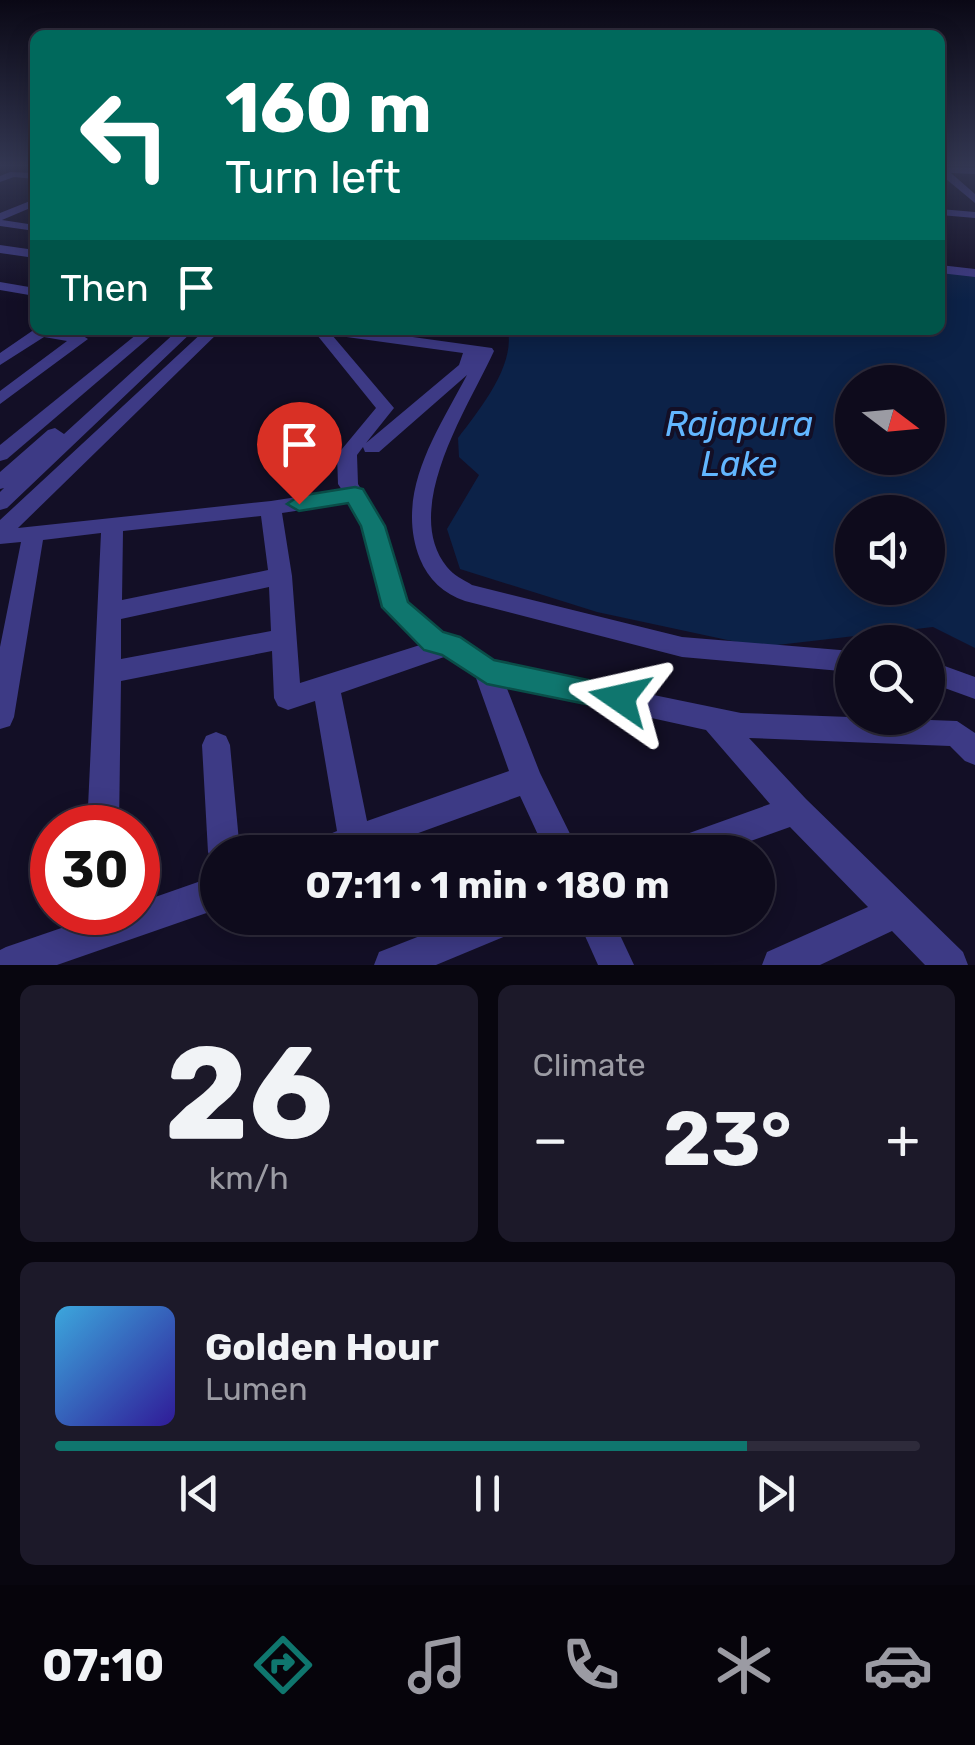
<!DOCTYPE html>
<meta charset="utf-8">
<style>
:root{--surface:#0e0b1c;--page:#1c1929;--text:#f1f3f6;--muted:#9b9ba3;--line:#2e2b3b;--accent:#0f766e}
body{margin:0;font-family:Rubik,sans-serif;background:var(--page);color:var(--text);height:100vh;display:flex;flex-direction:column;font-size:38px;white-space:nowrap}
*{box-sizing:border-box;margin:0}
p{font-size:32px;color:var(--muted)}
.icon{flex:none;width:55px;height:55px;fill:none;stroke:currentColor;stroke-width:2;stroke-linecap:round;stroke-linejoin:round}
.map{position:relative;height:965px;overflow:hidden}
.panel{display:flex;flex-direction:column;gap:20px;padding:20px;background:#08060f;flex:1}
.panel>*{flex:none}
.banner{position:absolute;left:30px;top:30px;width:915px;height:305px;border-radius:15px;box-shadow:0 5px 25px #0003,0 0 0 2px var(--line);background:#00695c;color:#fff;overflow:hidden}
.needle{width:65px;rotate:106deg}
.buttons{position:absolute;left:835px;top:365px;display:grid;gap:20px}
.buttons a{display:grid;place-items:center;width:110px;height:110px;border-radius:50%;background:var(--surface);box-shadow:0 5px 25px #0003,0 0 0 2px var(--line);font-size:50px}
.speed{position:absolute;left:30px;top:805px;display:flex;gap:20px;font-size:50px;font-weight:700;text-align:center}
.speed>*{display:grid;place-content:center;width:130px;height:130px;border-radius:50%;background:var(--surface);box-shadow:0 5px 25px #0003,0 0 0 2px var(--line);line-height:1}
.speed .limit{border:15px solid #d22;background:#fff;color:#111}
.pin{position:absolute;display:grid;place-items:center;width:85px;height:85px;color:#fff;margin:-102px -42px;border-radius:50% 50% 50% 0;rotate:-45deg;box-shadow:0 0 10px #0007}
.pin .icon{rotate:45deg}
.me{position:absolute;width:110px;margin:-55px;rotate:281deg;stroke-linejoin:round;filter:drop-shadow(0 0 8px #0008)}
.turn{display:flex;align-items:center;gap:35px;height:210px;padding:0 30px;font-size:45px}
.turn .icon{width:130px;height:130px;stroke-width:2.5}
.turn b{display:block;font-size:70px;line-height:85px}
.then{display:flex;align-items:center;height:95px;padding:0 30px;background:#0003;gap:20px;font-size:38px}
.big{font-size:75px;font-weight:700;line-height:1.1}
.panel .card{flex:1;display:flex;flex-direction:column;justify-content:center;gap:15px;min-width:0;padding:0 35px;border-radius:15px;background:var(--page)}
.panel .dial{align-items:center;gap:0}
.dial b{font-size:130px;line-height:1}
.song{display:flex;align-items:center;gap:30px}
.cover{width:120px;height:120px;border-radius:15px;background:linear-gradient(135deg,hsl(200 70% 55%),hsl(250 70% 35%))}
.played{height:10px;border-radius:5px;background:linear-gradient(90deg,var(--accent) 80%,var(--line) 80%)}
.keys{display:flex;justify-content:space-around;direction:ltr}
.heat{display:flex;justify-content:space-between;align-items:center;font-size:55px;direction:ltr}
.panel .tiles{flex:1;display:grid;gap:20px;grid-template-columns:1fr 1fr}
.card:last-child{grid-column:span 2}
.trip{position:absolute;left:200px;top:835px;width:575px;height:100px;border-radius:50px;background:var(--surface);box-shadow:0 5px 25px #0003,0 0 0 2px var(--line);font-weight:700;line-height:100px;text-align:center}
.dock{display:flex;height:160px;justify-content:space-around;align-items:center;background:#06040b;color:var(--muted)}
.dock .icon{width:70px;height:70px}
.dock .current{color:var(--accent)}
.dock b{font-size:45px;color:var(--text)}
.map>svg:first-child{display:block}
</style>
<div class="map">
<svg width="975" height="965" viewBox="0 0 975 965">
<rect width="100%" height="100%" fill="#130f26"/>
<path fill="#0c2248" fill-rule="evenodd" d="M940,268L975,273V648L933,627L760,647L597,612L460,569L447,529L479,475L459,457L458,438C479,410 515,367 508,330H940ZM852,382H928V458H852ZM852,512H928V588H852Z"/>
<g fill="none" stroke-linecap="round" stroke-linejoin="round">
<g fill="#3d3a85" fill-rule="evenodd">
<path d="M940,167L975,168V174L951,173L975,194V203L940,174Z"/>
<path d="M10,172L35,173V179L14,177L0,182V176Z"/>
<path d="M35,199V206L2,220L35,225V231L0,226V213Z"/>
<path d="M940,209L975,212V218L940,215Z"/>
<path d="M0,245L35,250V258L0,253Z"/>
<path d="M940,265L975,269V277L940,273Z"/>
<path d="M0,282L35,288V296L0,290Z"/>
<path d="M35,329L80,334L88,339L0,404V391L67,341L44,337L0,365V353Z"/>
<path d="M142,330H158L7,459L0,461V445Z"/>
<path d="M178,330H194L7,508L0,510V492L4,488L0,489V472L48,430L55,428L64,434Z"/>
<path d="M205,330H221L18,528L271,501L342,490L338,484L337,455L376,408L313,330H362L492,348L494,351C469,406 400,509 447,567C453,575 464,580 472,585L682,637L852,651V672L682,657L465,601C444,594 428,579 420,559C394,493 437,432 467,375L379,452H365L363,447L357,455L358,484L384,527L407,602L441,633L459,638L494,662L741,713L957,721L975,733V765L965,761L950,746L749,738L806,799L963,952L968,965H925L892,931L820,965H762L767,952L868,907L790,827L720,852H662L667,841L770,804L706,730L506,686L540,773L579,852H546L520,796L366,852H308L313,841L337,831L315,701L288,710L278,706L274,698L272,651L121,681L119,828H87L101,533L43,540L14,717L10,726L0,729V647L21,542L0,544V520ZM332,335L463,353L459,365L366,443L394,408ZM349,503L362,527L384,607L420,645L300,683L292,576L282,513ZM261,516L268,570L122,600L123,531ZM269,587L271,631L121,659V619ZM447,656L476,678L509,771L367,821L341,693Z"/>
<path d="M928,660L975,677V699L928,682Z"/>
<path d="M216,732L226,736L230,745L240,852H218V865L213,863L208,852L202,745L206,736Z"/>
<path d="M218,875V909L57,965H0V950L6,947L108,912H138V903Z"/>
<path d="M466,918H525L520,930L436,965H374L379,952Z"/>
<path d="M577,918H612L634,965H598Z"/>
</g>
</g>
<linearGradient id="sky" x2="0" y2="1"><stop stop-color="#0a0815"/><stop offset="0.55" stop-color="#333752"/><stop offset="1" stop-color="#333752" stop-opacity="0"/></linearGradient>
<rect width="975" height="301" fill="url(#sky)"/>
<path fill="#0f766e" stroke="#0a4d48" stroke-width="2.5" d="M355,487L363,489L385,526L408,602L443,632L460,637L494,660L631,689L636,698L631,707L620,711L487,684L442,655L424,650L382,607L361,526L348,503L299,511L287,504L299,496Z"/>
<g text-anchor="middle" stroke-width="8" stroke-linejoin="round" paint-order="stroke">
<g font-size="35" font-style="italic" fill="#62b6ff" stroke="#130f26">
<text x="739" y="436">Rajapura<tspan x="739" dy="40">Lake</tspan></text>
</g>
</g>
</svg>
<div class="buttons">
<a><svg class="needle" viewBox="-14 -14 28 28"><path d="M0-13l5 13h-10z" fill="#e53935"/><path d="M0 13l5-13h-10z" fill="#9b9ba3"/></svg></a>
<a><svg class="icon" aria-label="sound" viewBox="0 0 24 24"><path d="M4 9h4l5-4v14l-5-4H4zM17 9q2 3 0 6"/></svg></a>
<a><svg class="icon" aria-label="search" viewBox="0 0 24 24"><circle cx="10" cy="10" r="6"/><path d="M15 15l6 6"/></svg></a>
</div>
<div class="speed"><div class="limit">30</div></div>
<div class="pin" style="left:299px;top:504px;background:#d93025"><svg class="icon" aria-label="arrive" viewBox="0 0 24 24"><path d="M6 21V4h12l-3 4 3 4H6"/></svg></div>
<svg class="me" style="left:620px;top:698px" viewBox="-20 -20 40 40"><path d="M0-17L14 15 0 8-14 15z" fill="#0f766e" stroke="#fff" stroke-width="4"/></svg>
<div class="trip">07:11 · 1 min · 180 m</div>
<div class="banner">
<div class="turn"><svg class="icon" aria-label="left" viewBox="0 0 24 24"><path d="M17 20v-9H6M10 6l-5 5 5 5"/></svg><div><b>160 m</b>Turn left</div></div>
<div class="then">Then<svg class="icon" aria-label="arrive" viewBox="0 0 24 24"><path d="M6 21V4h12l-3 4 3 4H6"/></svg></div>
</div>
</div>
<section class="panel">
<div class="tiles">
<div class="card dial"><b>26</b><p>km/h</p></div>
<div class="card"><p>Climate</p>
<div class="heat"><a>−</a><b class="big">23°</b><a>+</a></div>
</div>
<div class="card">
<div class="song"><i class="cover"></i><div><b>Golden Hour</b><p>Lumen</p></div></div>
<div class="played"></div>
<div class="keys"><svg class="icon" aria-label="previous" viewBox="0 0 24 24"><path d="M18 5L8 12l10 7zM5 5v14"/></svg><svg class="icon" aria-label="pause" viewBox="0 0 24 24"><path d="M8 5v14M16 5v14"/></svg><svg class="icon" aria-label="next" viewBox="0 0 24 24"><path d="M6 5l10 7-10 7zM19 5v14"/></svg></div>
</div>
</div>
</section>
<nav class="dock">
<b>07:10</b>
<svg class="icon current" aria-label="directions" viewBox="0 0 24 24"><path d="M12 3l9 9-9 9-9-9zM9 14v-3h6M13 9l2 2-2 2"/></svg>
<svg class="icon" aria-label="music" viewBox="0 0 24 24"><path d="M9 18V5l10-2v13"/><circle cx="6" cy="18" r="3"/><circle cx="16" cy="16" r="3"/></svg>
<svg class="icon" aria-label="phone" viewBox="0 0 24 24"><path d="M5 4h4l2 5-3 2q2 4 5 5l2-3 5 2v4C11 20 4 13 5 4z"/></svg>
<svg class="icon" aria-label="climate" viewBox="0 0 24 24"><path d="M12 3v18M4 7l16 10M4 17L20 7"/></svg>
<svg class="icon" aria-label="car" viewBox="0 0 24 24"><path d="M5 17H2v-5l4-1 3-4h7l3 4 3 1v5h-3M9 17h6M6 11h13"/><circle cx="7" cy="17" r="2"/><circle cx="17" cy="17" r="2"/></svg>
</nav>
